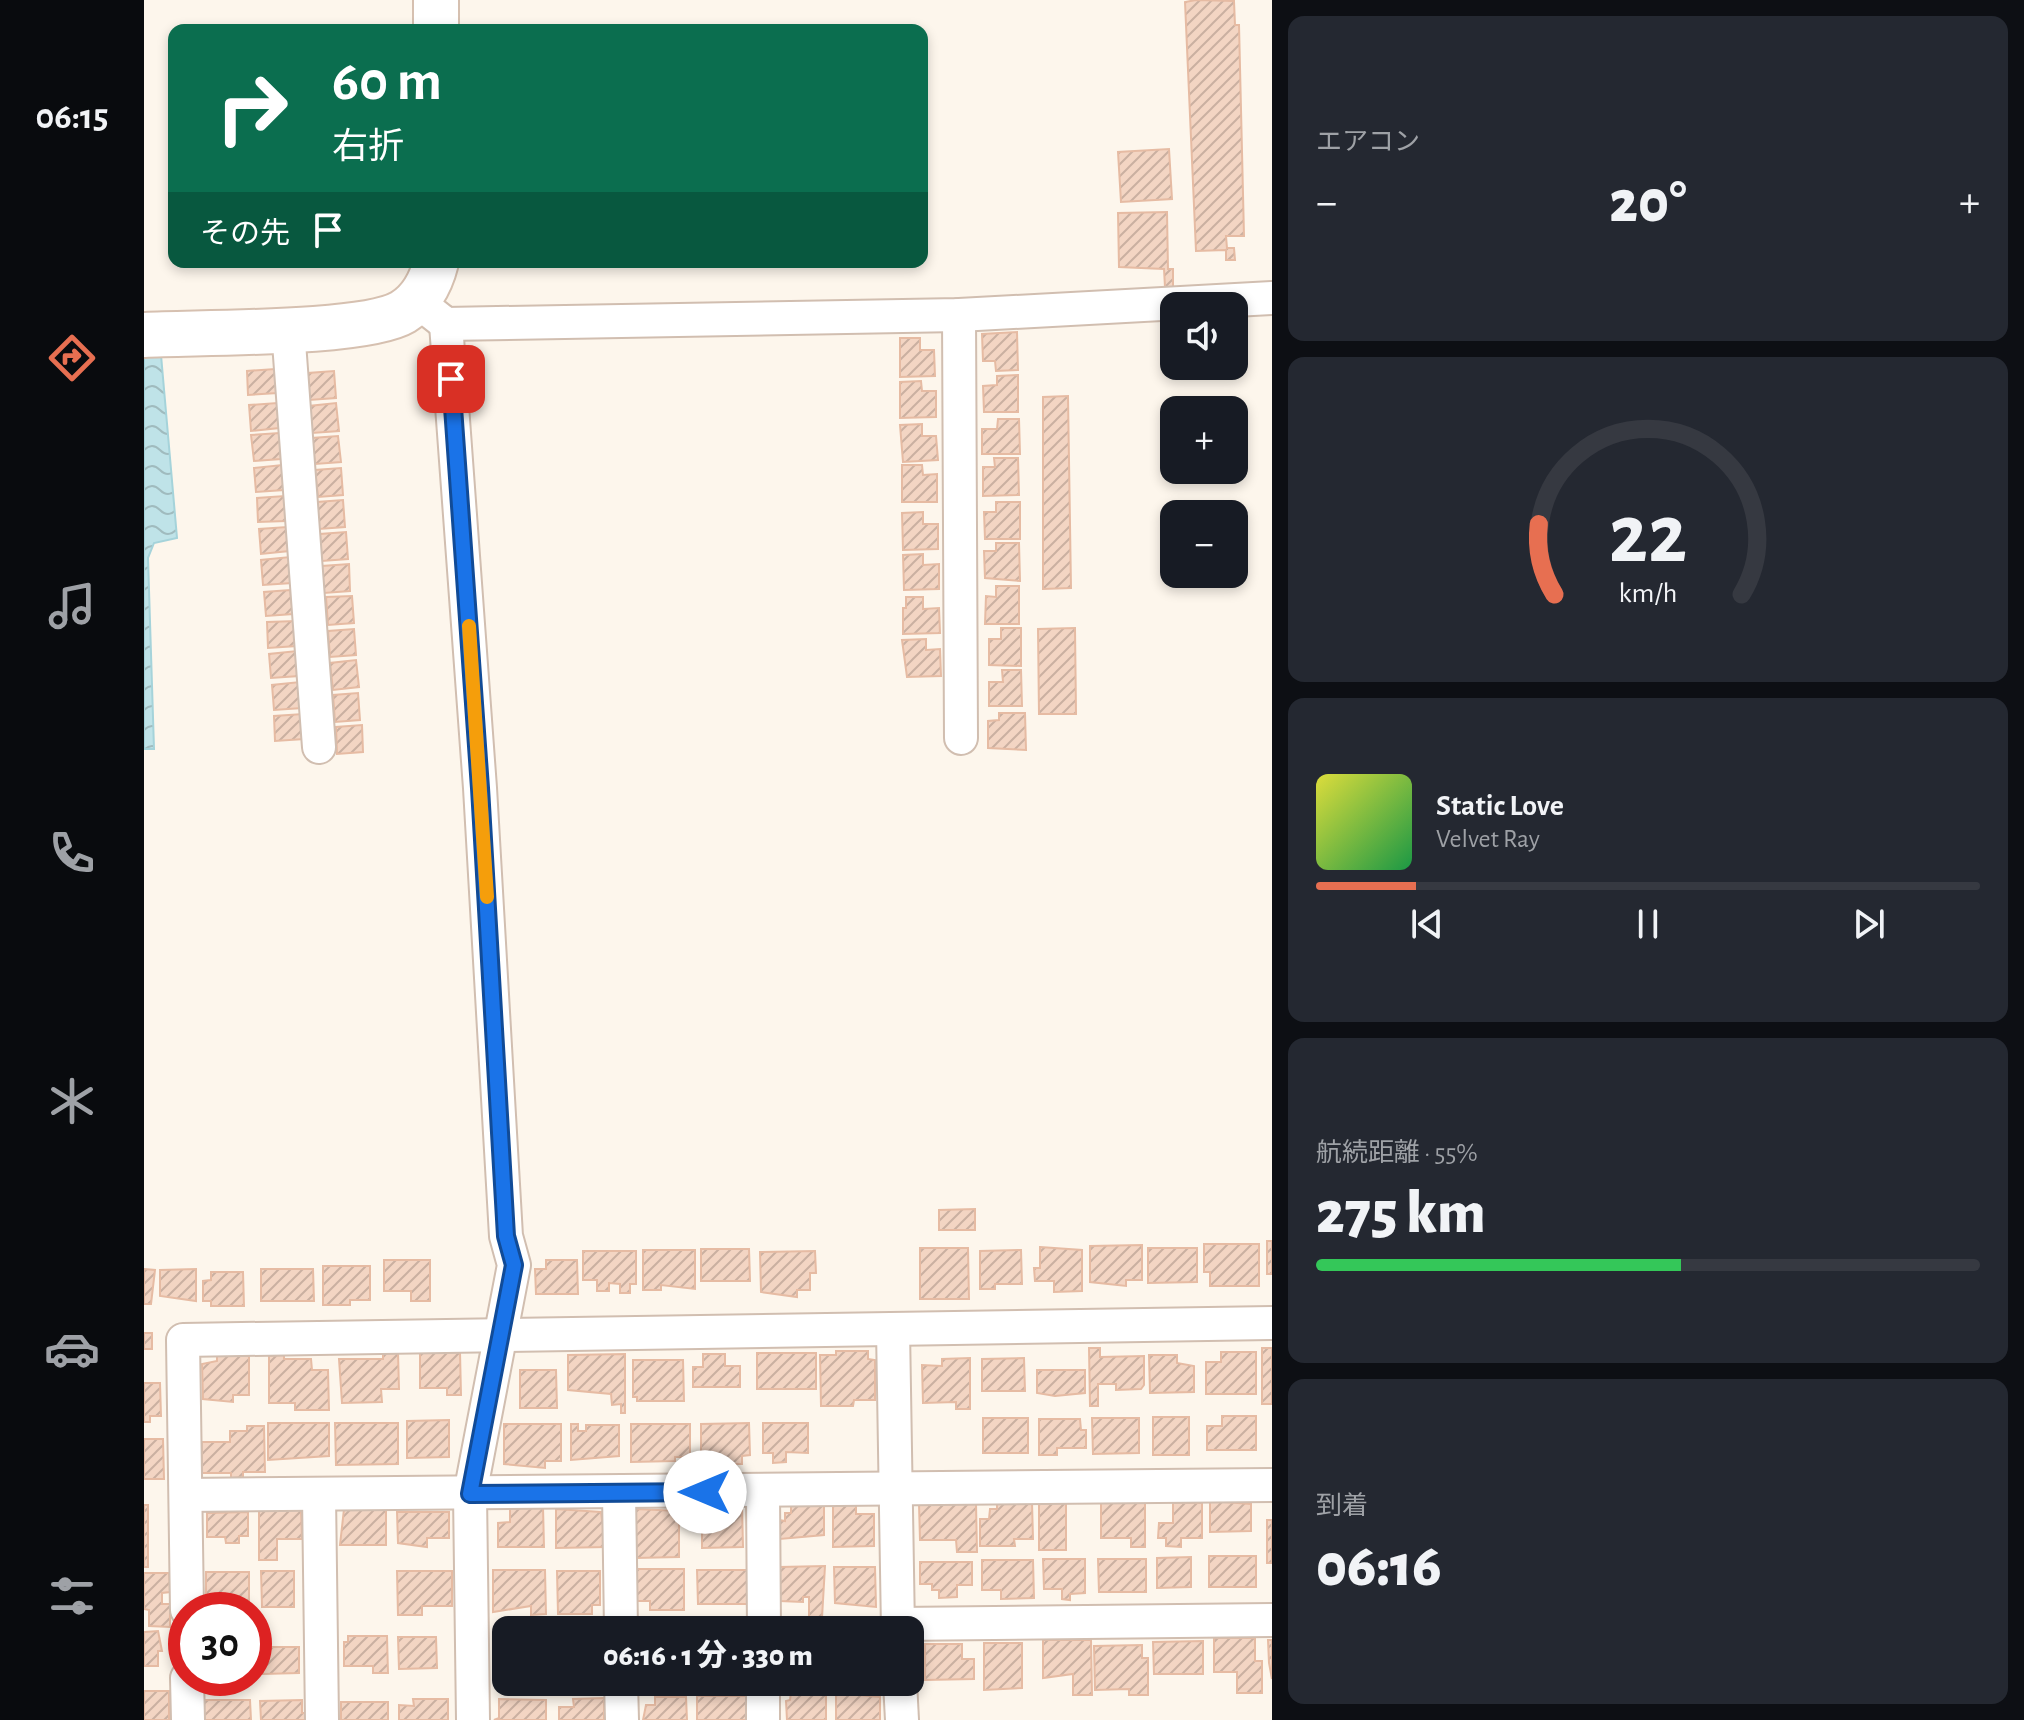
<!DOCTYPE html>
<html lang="ja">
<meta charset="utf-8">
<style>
:root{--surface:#171b24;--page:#242831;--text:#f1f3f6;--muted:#9ea1a6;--line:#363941;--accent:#e76f51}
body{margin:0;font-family:"Alegreya Sans","Noto Sans JP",sans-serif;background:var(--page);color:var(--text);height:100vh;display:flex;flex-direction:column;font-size:30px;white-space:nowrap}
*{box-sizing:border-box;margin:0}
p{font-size:26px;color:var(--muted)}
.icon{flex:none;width:44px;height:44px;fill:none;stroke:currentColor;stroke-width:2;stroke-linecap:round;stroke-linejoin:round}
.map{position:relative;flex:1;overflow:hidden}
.details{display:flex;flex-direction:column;gap:16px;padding:16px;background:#0d0f14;width:752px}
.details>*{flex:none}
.top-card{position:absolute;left:24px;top:24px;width:760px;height:244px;border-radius:16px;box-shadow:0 4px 12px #0003;background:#0b6e4f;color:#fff;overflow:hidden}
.controls{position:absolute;left:1016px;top:292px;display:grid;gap:16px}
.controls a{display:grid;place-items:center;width:88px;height:88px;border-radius:16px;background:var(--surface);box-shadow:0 4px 12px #0003;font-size:40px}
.speed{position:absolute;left:24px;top:1592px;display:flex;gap:16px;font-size:40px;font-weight:700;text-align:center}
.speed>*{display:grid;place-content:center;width:104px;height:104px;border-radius:50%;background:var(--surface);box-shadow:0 4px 12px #0003;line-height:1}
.speed .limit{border:12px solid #d22;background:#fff;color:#111}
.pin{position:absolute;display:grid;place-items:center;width:68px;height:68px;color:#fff;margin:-34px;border-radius:16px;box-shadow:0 4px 12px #0006}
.me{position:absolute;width:88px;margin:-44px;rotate:270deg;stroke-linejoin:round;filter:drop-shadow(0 0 6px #0008)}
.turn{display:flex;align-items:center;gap:28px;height:168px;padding:0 32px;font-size:36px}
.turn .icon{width:104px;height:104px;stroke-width:2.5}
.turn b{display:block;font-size:56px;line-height:68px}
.then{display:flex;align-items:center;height:76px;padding:0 32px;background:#0003;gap:16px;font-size:30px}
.big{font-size:60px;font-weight:800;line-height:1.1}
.details .card{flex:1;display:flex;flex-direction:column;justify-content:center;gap:12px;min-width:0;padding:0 28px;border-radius:16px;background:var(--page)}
.details .dial{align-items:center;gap:0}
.dial svg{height:208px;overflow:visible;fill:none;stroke:var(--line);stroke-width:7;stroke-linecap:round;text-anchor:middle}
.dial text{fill:var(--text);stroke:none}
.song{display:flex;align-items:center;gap:24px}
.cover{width:96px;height:96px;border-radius:12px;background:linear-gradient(135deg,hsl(60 70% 55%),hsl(140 70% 35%))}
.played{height:8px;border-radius:4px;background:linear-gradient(90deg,var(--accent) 15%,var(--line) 15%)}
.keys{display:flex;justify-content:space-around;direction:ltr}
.heat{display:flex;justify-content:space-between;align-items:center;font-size:44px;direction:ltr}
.charge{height:12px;border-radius:6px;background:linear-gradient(90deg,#34c759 55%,var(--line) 0)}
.trip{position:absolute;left:348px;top:1616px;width:432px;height:80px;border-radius:16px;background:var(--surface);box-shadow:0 4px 12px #0003;font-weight:800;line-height:80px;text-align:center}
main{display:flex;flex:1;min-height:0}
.menu{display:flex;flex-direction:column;width:144px;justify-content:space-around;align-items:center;background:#090b0e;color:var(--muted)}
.menu .icon{width:56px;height:56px}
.menu .current{color:var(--accent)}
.menu b{font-size:36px;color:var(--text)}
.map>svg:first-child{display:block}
</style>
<main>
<nav class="menu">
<b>06:15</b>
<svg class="icon current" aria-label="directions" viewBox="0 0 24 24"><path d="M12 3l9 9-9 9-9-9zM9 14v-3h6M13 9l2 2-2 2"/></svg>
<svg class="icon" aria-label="music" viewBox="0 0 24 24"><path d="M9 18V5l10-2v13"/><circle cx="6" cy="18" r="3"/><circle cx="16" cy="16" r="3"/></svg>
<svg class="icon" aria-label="phone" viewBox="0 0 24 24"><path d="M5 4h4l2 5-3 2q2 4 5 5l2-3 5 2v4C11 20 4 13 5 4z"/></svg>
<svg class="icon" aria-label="climate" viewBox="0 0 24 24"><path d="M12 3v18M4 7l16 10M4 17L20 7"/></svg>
<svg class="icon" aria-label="car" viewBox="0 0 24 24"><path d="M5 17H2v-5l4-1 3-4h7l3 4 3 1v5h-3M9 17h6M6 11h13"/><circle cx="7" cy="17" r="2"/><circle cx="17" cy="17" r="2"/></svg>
<svg class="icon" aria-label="filters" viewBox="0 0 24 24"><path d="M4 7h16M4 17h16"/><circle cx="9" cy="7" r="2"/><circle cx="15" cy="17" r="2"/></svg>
</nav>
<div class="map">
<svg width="1128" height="1720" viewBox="0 0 1128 1720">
<defs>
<pattern id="water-waves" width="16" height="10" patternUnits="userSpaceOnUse" patternTransform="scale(2)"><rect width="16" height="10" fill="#bfe3e8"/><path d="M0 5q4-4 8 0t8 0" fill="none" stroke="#a0bbbe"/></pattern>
<pattern id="building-hatch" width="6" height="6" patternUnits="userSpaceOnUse" patternTransform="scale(2)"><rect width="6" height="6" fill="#f3d5c3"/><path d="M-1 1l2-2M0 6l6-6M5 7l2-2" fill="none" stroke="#cab0a1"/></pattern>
</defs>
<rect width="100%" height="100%" fill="#fdf6ec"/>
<path fill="url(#water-waves)" stroke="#a5d3da" stroke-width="2" d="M0,355H17L33,538L10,543L4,558L10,749H0Z"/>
<g fill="url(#building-hatch)" stroke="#e6bba3" stroke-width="2">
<path d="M1052,0L1090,1L1091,25H1095L1100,236H1082L1083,248H1090L1091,260H1082V250L1052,251L1041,2Z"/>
<path d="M1025,149L1028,199L977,202L974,152Z"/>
<path d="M1023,212L1024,269H1029V287H1021L1020,269L975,267L974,213Z"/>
<path d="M873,332L874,370L852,371L851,361H839L838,334Z"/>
<path d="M756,338H776V350H790L791,376L756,377Z"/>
<path d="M131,369L133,393L104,395L103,371Z"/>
<path d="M190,371L192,398L165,400L164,373Z"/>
<path d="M874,375V412H840L839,386L853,385V376Z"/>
<path d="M777,381L778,391H792V417L756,418V382Z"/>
<path d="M924,396L927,588L899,589V397Z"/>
<path d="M133,403L135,428L107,431L105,405Z"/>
<path d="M192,403L195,431L168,433L165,406Z"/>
<path d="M854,419H875L876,454H838V429H853Z"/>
<path d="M778,424V436H792L794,460L759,462L756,425Z"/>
<path d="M135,433L137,459L110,461L107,435Z"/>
<path d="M194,436L197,462L171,464L168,438Z"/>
<path d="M850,458H874L875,495L839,496V467H851Z"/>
<path d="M138,465L140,490L112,492L110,468Z"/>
<path d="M758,465H778L779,475L793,474V502H758Z"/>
<path d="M197,468L199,495L174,497L171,470Z"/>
<path d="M141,496L142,521L114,522L113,498Z"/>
<path d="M199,500L201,527L175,529L173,502Z"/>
<path d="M852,502H876V539H841L840,512H852Z"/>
<path d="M779,512V524H794V549L759,550L758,513Z"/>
<path d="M143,527L145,551L117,554L115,529Z"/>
<path d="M202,532L204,559L178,561L176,534Z"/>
<path d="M852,543H875L876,581L841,578L840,551H852Z"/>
<path d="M779,554V565L795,564V589L760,590L759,555Z"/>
<path d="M146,557L148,583L119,585L117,560Z"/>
<path d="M205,564L206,591L180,593L178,566Z"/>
<path d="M852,586H875V624H841L842,596L852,597Z"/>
<path d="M146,590L149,614L122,616L120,592Z"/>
<path d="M208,596L210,623L184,625L182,597Z"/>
<path d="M762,597H779V609L795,608L796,633L759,634V608H762Z"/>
<path d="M152,621L153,646L124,648L123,622Z"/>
<path d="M857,628H877V666L845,665V639H857Z"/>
<path d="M931,628L932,714H895L894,629Z"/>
<path d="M210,629L212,655L186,657L184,631Z"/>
<path d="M782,639V650L796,649L797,676L763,677L758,640Z"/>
<path d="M153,651L155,676L127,678L125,654Z"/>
<path d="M212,660L215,687L189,690L186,663Z"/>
<path d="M858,670H877L878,706H845V682H859Z"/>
<path d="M156,682L158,708L130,710L128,685Z"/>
<path d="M214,693L216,720L191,722L189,695Z"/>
<path d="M855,713H881L882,750L844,748V721L855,720Z"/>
<path d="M159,714L160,739L131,741L130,716Z"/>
<path d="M218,725L219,752L193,754L192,727Z"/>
<path d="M831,1209V1230H795V1210Z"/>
<rect x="1123" y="1241" width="5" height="33"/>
<path d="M1060,1244H1115V1286H1066V1272H1060Z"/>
<path d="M998,1245V1280H982V1286L946,1282V1246Z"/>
<path d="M896,1247L938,1250V1291L910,1292V1281H891L890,1268H896Z"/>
<path d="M776,1248H824L825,1299H776Z"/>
<path d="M1004,1248H1053V1282L1004,1283Z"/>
<path d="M557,1249H605L606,1281H557Z"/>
<path d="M499,1250H551V1289L517,1285V1290H499Z"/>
<path d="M877,1250L878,1284H851V1289H836V1251Z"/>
<path d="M439,1251H492V1284H486V1293H476V1284L465,1283V1291H453V1280H439Z"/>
<path d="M671,1251L672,1273H666V1290H653V1297L617,1292L616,1252Z"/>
<path d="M240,1260H286V1301H267V1291H240Z"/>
<path d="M402,1260H433L434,1294H392L391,1269H402Z"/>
<path d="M179,1266H226V1300H206V1305H179Z"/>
<path d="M0,1269L11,1270L7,1304H0Z"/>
<path d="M52,1269V1301L16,1296V1270Z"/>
<path d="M117,1269H169L170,1301H117Z"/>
<path d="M67,1272H99L100,1306H67V1301H59V1281L67,1280Z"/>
<rect x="0" y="1333" width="8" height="16"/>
<path d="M945,1348H956V1357L1000,1356V1385L997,1389L972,1390V1384H954V1406H946Z"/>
<rect x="1118" y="1348" width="10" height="56"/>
<path d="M692,1351H724V1359L731,1360V1400H710L709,1406H677L676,1355H692Z"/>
<path d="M239,1352H254L255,1389H237L238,1402L198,1403L195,1359H239Z"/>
<path d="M316,1352L317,1395H303V1388H276V1353Z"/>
<path d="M1077,1352H1112V1394H1062V1362H1077Z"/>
<rect x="613" y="1353" width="59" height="36"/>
<path d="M481,1354V1413H477V1404L468,1405L467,1394L424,1390V1355Z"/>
<path d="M559,1354H581V1366H596V1387H549V1367H559Z"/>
<path d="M140,1355V1359H167L168,1370H184L185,1410H151V1403H125V1356Z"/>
<path d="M1005,1355H1033V1363L1050,1366V1392L1006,1393Z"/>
<path d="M73,1356H105V1395H89V1402L59,1399L58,1364L73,1361Z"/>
<path d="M826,1358V1409H812V1402L779,1403L778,1365L798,1366V1359Z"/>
<path d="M880,1358L881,1391H838V1359Z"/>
<path d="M489,1360H539L540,1401H493V1397H489Z"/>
<path d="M376,1370H412L413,1408H376Z"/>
<path d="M893,1370H941V1393L911,1396L893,1393Z"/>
<path d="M0,1383H16L17,1416H6V1422H0Z"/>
<path d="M1078,1416H1112V1450H1063V1426H1078Z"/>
<rect x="1009" y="1417" width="36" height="38"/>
<rect x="839" y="1418" width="45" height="35"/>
<path d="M948,1418H995V1453L949,1454Z"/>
<path d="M895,1419H936L937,1430H942V1448H913V1455H895Z"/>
<path d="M305,1420V1457L263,1458V1421Z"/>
<path d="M124,1423H185V1456L124,1460Z"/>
<path d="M191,1423H254V1464L192,1465Z"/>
<path d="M605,1423L606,1455L598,1456V1464H557V1424Z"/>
<path d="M619,1423H664V1453L642,1452V1462L629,1463V1453H619Z"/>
<path d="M360,1424H417V1461H401V1468L360,1464Z"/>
<path d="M427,1424H434V1431H442V1425H475V1456L427,1460Z"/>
<path d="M487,1424H546V1457H531V1461L487,1462Z"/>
<path d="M103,1426H120L121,1472H99V1477L87,1478V1473H58V1442H86V1431H103Z"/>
<path d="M0,1439H19L20,1479H0Z"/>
<path d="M922,1501V1550H895V1502Z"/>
<path d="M1066,1501L1107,1504V1531L1066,1532Z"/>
<path d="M888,1502L889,1539H870L871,1546H836V1519H845L846,1509H853V1503Z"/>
<path d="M957,1502H1001V1547H987V1538H957Z"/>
<path d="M832,1503L833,1552H813L812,1540H776L775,1504Z"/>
<path d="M1029,1503H1058V1538H1037V1547L1022,1546V1538H1014L1015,1523H1029Z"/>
<path d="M680,1504V1535L636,1539L635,1520L641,1521V1513H647V1505Z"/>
<rect x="0" y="1505" width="4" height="62"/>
<path d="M689,1505H712V1514H730V1546L689,1547Z"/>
<path d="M558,1506H598L599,1547L558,1548Z"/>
<path d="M366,1507H399L400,1547H354V1523L366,1522Z"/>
<path d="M115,1509H157L158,1539H133V1560H115Z"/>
<path d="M200,1509H242V1545H196Z"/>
<path d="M412,1509L457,1512L458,1520H463V1547L412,1548Z"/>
<path d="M492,1509L535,1511V1557L492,1558Z"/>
<path d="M104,1512V1536H95V1543H82L81,1537H63V1513Z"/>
<path d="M253,1512H305V1538H283V1547L254,1543Z"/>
<rect x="1123" y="1520" width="5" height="43"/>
<rect x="1065" y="1556" width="47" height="31"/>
<path d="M1047,1557V1587L1013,1588V1558Z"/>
<path d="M899,1559H941V1593L926,1594V1600L918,1599V1589H900Z"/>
<path d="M954,1559H1002V1592H955Z"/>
<path d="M838,1560H889L890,1598L857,1599V1590H838Z"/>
<path d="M776,1562H828V1585H813V1597L795,1598V1590H788V1584H776Z"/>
<path d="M681,1566L678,1618H665V1597H659V1602L636,1601V1567Z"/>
<path d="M690,1567H731L732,1607L691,1603Z"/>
<path d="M492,1569H540V1610H506V1601H492Z"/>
<path d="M349,1570H401L402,1614L387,1615V1606L349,1612Z"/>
<path d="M553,1570H603V1604H554Z"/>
<path d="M117,1571H150V1607H118Z"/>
<path d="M253,1571H308V1606H278V1615H254Z"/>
<path d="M413,1571H456V1605H448V1614H414Z"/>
<rect x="62" y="1572" width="43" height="38"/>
<path d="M0,1573H25L26,1592L18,1593V1604H26V1627L5,1626V1610L0,1609Z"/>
<path d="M14,1631L18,1651H14V1666H0V1632Z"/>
<path d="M204,1636H243L244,1673H229V1666H200V1642H204Z"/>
<path d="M254,1637H292L293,1668L255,1669Z"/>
<rect x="354" y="1638" width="8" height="36"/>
<path d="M1070,1638H1111V1661H1118V1693H1093V1672H1070Z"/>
<path d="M899,1640H947L948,1695H929V1674L899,1678Z"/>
<path d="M1124,1640H1128V1679L1125,1663Z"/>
<path d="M1059,1641V1674H1010L1009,1642Z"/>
<path d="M840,1643H878V1688L840,1690Z"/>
<path d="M781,1644H818V1659H830V1679L781,1680Z"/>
<path d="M998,1645V1658H1004V1695H985V1689L951,1690L950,1646Z"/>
<path d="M119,1647H155V1673L119,1674Z"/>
<rect x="70" y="1678" width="36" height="5"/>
<rect x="0" y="1691" width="25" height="29"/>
<path d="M647,1693H682V1720H643L642,1701L646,1700Z"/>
<path d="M692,1693L736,1697V1720H692Z"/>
<rect x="553" y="1696" width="50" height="24"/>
<path d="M511,1697H542L543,1720H499L502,1705H511Z"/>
<path d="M460,1698V1720H415V1707H430L429,1699Z"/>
<path d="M269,1699H304V1720H255V1705L270,1706Z"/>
<path d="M355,1699L402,1700V1720H350L355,1718Z"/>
<path d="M60,1700H106L107,1720H60Z"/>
<path d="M158,1700V1713H162L163,1720H117L116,1701Z"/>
<rect x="197" y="1702" width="47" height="18"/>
</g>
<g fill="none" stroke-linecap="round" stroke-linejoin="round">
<g stroke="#d1beb0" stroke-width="36">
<g id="street">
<path d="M288,313L302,324L815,315L1128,298"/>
<path d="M815,315L817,738"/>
<path d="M302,324L336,788L362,1236L370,1265L326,1494L329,1720"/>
<path d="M144,329L175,747"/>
<path d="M749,1329L754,1630"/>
<path d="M475,1492L477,1630"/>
<path d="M619,1492L620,1630"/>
<path d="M42,1495L1128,1485"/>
<path d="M175,1495L178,1720"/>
<path d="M43,1610L39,1340L1128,1323"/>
<path d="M754,1624L1128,1620"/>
<path d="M43,1678L44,1720"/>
<path d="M477,1682L478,1720"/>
<path d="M756,1682L758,1720"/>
<path d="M619,1720V1682"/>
</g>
</g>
<g stroke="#d6c0b0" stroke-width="48">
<g id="secondary">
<path d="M292,0V30"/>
<path d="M0,335C52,332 221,335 259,312C277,301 287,282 292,262"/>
</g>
</g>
<use href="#street" stroke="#fff" stroke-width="32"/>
<use href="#secondary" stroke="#fff" stroke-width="44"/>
</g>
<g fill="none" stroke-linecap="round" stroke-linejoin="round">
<g stroke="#114b97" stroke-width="20">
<path id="route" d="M307,379L336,788L362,1236L370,1265L326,1494L561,1492"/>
</g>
<use href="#route" stroke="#1a73e8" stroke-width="14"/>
<path stroke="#f59e0b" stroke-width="14" d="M325,626L343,897"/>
</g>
</svg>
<div class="controls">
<a><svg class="icon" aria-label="sound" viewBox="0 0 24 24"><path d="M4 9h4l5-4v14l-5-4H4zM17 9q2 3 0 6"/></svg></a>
<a>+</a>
<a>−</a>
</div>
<div class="speed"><div class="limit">30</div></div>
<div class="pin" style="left:307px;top:379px;background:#d93025"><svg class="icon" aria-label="arrive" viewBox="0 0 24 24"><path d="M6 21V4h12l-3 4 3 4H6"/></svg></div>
<svg class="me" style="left:561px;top:1492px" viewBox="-20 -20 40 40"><circle r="19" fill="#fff"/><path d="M0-13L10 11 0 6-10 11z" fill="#1a73e8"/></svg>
<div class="trip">06:16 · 1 分 · 330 m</div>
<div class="top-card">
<div class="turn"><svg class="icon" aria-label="right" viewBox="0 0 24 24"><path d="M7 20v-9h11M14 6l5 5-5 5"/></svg><div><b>60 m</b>右折</div></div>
<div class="then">その先<svg class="icon" aria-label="arrive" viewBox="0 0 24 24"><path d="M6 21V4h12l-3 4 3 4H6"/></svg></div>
</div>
</div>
<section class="details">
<div class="card"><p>エアコン</p>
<div class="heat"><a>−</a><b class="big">20°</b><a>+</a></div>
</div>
<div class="card dial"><svg viewBox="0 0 100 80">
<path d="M14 69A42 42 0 1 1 86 69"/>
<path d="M14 69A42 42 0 0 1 8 42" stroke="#e76f51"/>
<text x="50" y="56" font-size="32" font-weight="700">22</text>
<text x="50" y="72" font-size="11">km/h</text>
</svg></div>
<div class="card">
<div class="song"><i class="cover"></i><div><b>Static Love</b><p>Velvet Ray</p></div></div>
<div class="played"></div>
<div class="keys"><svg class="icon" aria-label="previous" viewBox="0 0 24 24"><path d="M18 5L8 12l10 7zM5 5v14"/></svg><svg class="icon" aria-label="pause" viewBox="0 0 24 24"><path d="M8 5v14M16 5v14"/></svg><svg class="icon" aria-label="next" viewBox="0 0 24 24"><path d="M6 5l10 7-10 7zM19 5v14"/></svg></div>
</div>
<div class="card"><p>航続距離 · 55%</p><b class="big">275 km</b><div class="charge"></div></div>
<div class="card"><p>到着</p><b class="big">06:16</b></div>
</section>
</main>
